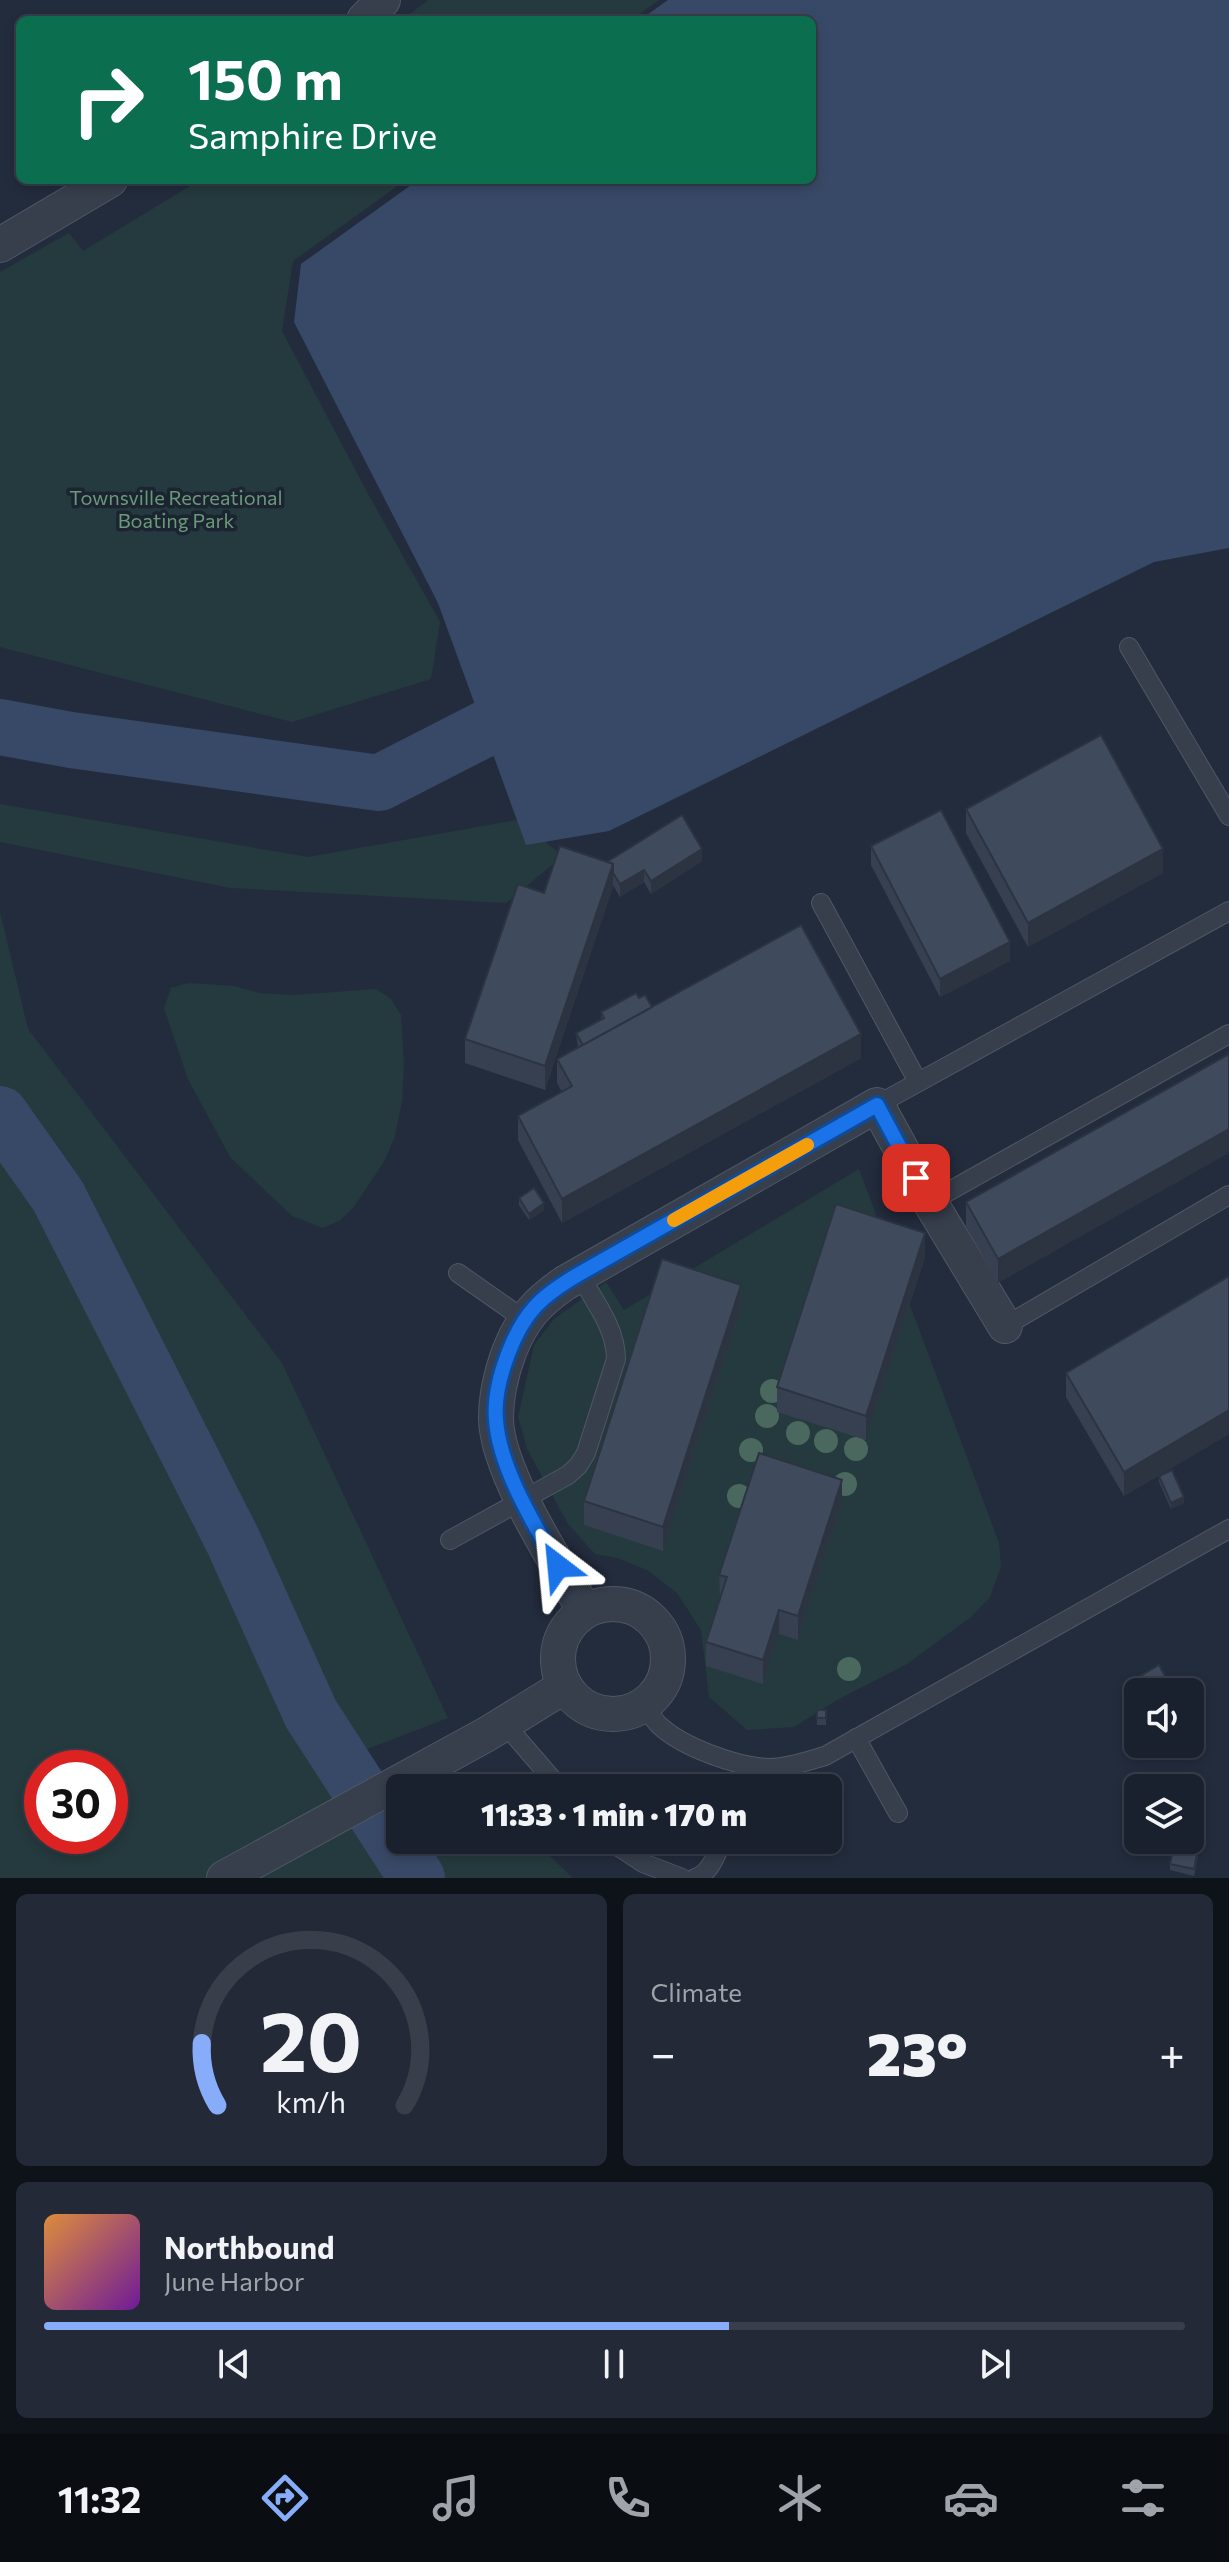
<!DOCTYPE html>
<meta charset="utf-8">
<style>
:root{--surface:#1a212e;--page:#232936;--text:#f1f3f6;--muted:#9fa3aa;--line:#383e4a;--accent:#87acfa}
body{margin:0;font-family:Commissioner,sans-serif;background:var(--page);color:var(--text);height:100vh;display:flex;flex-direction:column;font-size:30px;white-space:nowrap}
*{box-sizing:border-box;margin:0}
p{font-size:26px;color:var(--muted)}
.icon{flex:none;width:44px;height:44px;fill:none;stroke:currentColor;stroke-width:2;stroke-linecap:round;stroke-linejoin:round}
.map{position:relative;height:1878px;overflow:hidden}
.side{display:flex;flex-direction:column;gap:16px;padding:16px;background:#0e1219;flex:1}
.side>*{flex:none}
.hud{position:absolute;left:16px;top:16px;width:800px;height:168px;border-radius:12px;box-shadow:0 4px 12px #0003,0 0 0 2px var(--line);background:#0b6e4f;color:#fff;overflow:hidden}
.tools{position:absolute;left:1124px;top:1678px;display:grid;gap:16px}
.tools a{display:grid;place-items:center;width:80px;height:80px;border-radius:12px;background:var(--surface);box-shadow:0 4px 12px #0003,0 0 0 2px var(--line);font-size:40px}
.speed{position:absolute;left:24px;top:1750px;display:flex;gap:16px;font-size:40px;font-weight:700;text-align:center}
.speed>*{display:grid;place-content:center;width:104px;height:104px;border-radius:50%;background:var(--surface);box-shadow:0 4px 12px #0003,0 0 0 2px var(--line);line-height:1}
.speed .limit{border:12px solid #d22;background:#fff;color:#111}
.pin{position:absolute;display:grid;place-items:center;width:68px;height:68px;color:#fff;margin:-34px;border-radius:16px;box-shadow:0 4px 12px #0006}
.me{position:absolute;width:88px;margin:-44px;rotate:331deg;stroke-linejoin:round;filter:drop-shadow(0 0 6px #0008)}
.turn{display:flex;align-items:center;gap:28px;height:168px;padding:0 40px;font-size:36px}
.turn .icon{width:104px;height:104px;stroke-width:2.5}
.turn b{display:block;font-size:56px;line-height:68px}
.big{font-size:60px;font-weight:800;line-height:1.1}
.side .widget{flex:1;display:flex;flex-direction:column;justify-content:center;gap:12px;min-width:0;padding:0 28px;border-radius:12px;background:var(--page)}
.side .dial{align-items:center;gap:0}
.dial svg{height:208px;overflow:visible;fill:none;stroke:var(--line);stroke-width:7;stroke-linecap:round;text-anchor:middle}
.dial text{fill:var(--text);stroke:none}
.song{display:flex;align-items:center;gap:24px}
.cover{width:96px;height:96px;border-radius:12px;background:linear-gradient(135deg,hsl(30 70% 55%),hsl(280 70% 35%))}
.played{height:8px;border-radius:4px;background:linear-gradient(90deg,var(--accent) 60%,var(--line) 60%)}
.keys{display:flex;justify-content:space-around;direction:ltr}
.heat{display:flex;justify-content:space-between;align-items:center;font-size:44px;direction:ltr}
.side .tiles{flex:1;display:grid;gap:16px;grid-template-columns:1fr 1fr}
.widget:last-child{grid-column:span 2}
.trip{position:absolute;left:386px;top:1774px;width:456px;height:80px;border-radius:12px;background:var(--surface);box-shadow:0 4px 12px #0003,0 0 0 2px var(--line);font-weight:800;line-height:80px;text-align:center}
.tab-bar{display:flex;height:128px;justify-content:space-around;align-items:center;background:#0a0d12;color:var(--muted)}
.tab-bar .icon{width:56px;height:56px}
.tab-bar .active{color:var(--accent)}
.tab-bar b{font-size:36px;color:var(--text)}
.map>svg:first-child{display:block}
</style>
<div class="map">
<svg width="1229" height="1878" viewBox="0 0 1229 1878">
<rect width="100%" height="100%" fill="#232c3d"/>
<g fill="#253a3e" fill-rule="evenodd">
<path d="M428,0H659L631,20H402Z"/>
<path d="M200,180H406L293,261L282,331L367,492L440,622L431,679L292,722L0,647V272L69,233L83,251Z"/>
<path d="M0,804L308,857L517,820L563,856L506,903L231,888L0,842Z"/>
<path d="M0,912L28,1029L282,1363L448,1718L362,1751L400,1815V1840H533L573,1878H0ZM42,1768H110V1836H42Z"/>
<path d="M188,983L234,986L260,993L293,995L376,989L390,998L401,1015L404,1065L402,1101L395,1136L385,1160L353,1208L339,1221L323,1228L292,1216L230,1157L188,1079L164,1008L171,988Z"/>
<path d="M859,1169L999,1543L1001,1567L990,1597L971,1617L907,1664L837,1700L794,1727L747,1730L709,1697L701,1630L677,1593L647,1570L617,1558L595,1554L568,1524L527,1449L518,1417L534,1345L554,1319L606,1282L624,1310Z"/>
</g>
<path fill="#384967" d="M668,0H1229V548L1154,562L609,831L526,845L438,603L294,322L301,264L418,180H812V20H640Z"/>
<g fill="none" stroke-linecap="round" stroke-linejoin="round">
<g stroke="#384967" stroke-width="56">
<path d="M0,727L71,740L379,783L553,694"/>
<path d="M0,1114L58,1196L233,1541L311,1714L417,1878"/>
</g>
<g stroke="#4f5765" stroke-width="20">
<g id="service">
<path d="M1129,647L1229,816"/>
<path d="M821,903L918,1082"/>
<path d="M877,1105L1229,911"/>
<path d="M930,1202L1229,1034"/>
<path d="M458,1273L525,1320"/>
<path d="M1005,1326L1229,1195"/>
<path d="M450,1540L568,1475L578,1466L586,1453L616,1359C616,1328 594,1301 579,1274"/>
<path d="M643,1705C648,1711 653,1719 659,1725C682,1747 737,1767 769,1768C788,1768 807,1761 825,1756L1229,1529"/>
<path d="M504,1723L560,1788"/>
<path d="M856,1738L898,1813"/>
<path d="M608,1840L643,1863L682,1878"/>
<path d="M695,1878C711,1873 716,1854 723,1840"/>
</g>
</g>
<g stroke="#4f5765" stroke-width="36">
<g id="minor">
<path d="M364,20L383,0"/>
<path d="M0,245L110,180"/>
<circle cx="613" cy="1659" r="55"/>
<path d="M585,1611C558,1565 496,1470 496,1418C496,1395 501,1374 509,1352C522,1319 536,1303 565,1283L877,1105L930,1202L1005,1326"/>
<path d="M224,1878L487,1734L565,1686"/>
</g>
</g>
<use href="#service" stroke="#373f4d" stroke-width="18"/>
<use href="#minor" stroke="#373f4d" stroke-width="34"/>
</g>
<g fill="#4a685d">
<circle cx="772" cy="1391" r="12"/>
<circle cx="767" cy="1416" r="12"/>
<circle cx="798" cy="1433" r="12"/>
<circle cx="826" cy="1441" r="12"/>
<circle cx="856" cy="1449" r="12"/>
<circle cx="751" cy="1450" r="12"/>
<circle cx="845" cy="1484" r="12"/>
<circle cx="739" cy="1496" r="12"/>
<circle cx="849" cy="1669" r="12"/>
</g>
<g fill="#364050">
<path d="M966,809L1163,873L1028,947L966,833Z"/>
<path d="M871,846L1010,961L940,997L871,865Z"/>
<path d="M702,861L651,894L644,882L620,897L613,885L545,1090L465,1063V1039L544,893L607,862Z"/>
<path d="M639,998L652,1007L861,1058L562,1223L518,1140V1116L562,1092L557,1083V1059L578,1048L576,1033L601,1020V1012Z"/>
<path d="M1229,1054L998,1283L966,1226V1202Z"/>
<path d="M519,1198L544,1210L529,1220L519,1205Z"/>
<path d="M925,1257L866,1440L777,1412V1387Z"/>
<path d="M1229,1276V1434L1124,1496L1066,1397V1373Z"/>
<path d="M741,1309L663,1551L584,1525V1501Z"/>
<path d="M1159,1476L1184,1503L1171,1509L1159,1482Z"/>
<path d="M842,1504L798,1640L779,1634L763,1684L706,1666V1642L720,1599L719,1575Z"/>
<path d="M1137,1678L1170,1691L1141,1692L1137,1685Z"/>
<rect x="817" y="1710" width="9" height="15"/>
<path d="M1198,1856L1194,1876L1170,1870V1864Z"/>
</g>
<g fill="#2c3441">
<path d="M702,849V861L651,894V881Z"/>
<path d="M1163,849V873L1028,947V923Z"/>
<path d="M613,864V888L545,1090V1066Z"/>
<path d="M644,870V882L620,897V884Z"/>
<path d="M1010,942V961L940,997V979Z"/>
<path d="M861,1034V1058L562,1223V1199Z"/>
<path d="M1229,1129V1153L998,1283V1259Z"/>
<path d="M544,1203V1210L529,1220V1214Z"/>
<path d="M925,1233V1257L866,1440V1416Z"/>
<path d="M741,1285V1309L663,1551V1527Z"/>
<path d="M1229,1410V1434L1124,1496V1472Z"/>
<path d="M842,1480V1504L798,1640V1616Z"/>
<path d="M1184,1497V1503L1171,1509V1503Z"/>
<path d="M779,1610V1634L763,1684V1660Z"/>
<path d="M1170,1685V1691L1158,1692Z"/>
</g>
<g fill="#3f4a5d" stroke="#2c3441" stroke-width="2">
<path d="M1101,735L1163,849L1028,923L966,809Z"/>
<path d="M941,810L1010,942L940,979L871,846Z"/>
<path d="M682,815L702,849L651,881L644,870L620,884L613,873V864L607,862Z"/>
<path d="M560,846L613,864L545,1066L465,1039L518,884L544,893Z"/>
<path d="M801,925L861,1034L562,1199L518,1116L572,1086L557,1059Z"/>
<path d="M636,993L639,998L645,995L652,1007L583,1045L576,1033L604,1018L601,1012Z"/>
<path d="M1229,1054V1129L998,1259L966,1202Z"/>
<path d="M534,1188L544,1203L529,1214L519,1198Z"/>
<path d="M836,1204L925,1233L866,1416L777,1387Z"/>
<path d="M662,1259L741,1285L663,1527L584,1501Z"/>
<path d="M1229,1276V1410L1124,1472L1066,1373Z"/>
<path d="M759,1453L842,1480L798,1616L779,1610L763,1660L706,1642L727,1577L719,1575Z"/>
<path d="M1172,1470L1184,1497L1171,1503L1159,1476Z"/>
<path d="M1159,1665L1170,1685L1158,1692H1144L1137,1678Z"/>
<rect x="817" y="1710" width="9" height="8"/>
<path d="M1174,1845L1198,1850L1194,1869L1170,1864Z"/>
</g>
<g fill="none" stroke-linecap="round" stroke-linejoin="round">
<g stroke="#114b97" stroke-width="20">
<path id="route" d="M558,1566C535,1526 499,1467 496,1420C494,1398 500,1375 508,1354C524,1312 540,1297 579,1274L877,1105L916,1178"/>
</g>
<use href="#route" stroke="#1a73e8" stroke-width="14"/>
<path stroke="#f59e0b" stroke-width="14" d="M674,1220L807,1145"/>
</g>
<g text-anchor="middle" stroke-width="7" stroke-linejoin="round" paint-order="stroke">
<g font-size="20" fill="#699a78" stroke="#1c2432">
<text x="176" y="505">Townsville Recreational<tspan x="176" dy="23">Boating Park</tspan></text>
</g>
</g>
</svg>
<div class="tools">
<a><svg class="icon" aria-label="sound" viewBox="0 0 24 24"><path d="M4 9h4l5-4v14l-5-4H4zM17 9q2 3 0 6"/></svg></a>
<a><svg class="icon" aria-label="layers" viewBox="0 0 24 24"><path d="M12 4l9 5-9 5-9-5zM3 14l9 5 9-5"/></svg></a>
</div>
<div class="speed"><div class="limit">30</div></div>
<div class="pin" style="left:916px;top:1178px;background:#d93025"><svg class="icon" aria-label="arrive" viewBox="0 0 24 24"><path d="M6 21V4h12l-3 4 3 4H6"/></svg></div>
<svg class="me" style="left:558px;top:1566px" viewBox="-20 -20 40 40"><path d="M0-17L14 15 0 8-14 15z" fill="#1a73e8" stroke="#fff" stroke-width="4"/></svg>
<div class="trip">11:33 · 1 min · 170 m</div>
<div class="hud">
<div class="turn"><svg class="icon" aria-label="right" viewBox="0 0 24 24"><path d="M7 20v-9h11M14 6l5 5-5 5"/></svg><div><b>150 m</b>Samphire Drive</div></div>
</div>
</div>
<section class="side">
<div class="tiles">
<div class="widget dial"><svg viewBox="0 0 100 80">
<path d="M14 69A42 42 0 1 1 86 69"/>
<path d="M14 69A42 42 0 0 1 8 45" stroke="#87acfa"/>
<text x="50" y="56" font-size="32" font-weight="700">20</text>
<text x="50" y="72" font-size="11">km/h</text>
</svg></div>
<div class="widget"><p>Climate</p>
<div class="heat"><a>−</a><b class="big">23°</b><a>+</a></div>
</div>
<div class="widget">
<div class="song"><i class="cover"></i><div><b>Northbound</b><p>June Harbor</p></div></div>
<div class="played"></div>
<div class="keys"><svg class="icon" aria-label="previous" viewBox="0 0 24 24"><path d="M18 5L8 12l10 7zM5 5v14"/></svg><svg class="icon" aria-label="pause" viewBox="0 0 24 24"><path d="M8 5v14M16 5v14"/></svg><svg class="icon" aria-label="next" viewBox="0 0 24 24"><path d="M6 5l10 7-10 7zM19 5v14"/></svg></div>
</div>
</div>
</section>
<nav class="tab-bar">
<b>11:32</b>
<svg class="icon active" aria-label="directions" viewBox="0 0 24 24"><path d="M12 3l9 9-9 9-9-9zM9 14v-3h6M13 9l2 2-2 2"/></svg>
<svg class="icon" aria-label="music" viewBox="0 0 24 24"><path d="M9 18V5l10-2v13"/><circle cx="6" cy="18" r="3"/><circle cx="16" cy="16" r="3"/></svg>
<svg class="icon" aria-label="phone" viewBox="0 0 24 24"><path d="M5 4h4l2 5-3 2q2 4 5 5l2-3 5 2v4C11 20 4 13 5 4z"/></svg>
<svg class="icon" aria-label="climate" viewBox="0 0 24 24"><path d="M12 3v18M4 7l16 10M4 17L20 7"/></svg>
<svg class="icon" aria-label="car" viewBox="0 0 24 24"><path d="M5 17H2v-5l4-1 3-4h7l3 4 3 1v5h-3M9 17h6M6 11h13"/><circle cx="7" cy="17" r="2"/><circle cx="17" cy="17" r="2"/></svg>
<svg class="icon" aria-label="filters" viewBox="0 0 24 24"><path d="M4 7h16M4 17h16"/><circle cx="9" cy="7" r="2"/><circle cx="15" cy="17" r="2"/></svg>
</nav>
